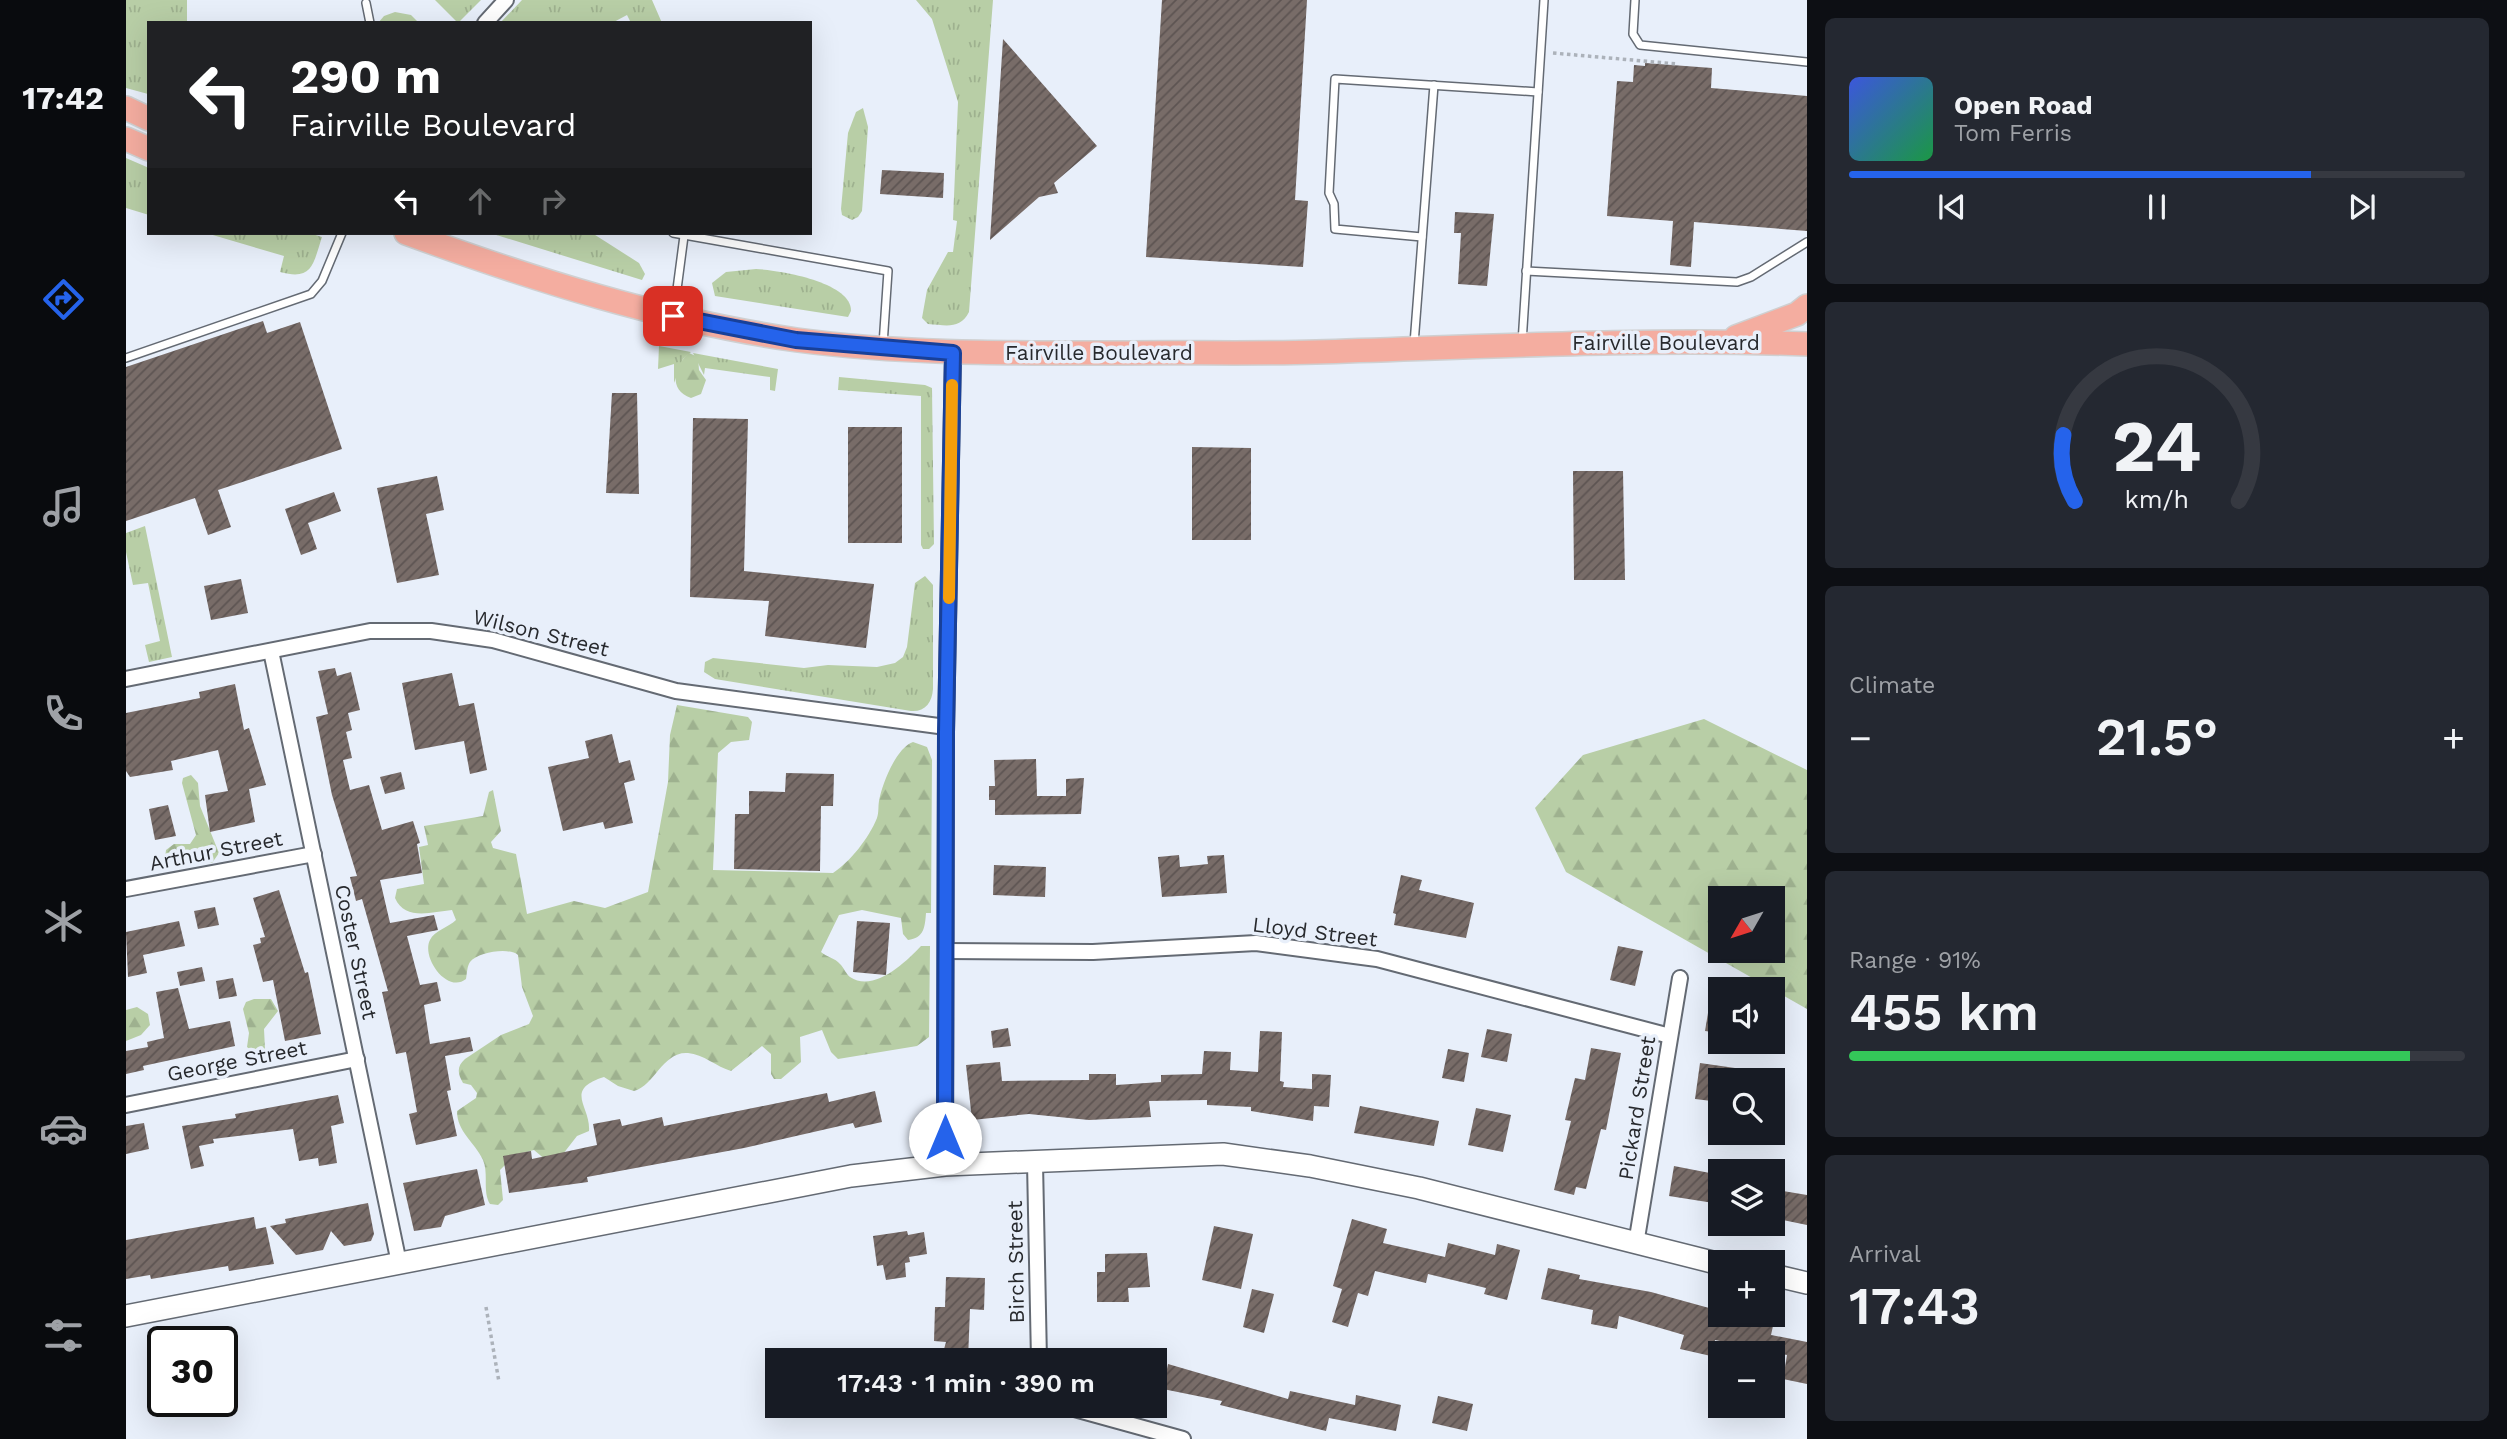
<!DOCTYPE html>
<meta charset="utf-8">
<style>
:root{--surface:#171b24;--page:#242831;--text:#f1f3f6;--muted:#9ea1a6;--line:#363941;--accent:#2563eb}
body{margin:0;font-family:"Work Sans",sans-serif;background:var(--page);color:var(--text);height:100vh;display:flex;flex-direction:column;font-size:26px;white-space:nowrap}
*{box-sizing:border-box;margin:0}
p{font-size:23px;color:var(--muted)}
.icon{flex:none;width:38px;height:38px;fill:none;stroke:currentColor;stroke-width:2;stroke-linecap:round;stroke-linejoin:round}
.map{position:relative;flex:1;overflow:hidden}
.panel{display:flex;flex-direction:column;gap:18px;padding:18px;background:#0d0f14;width:700px}
.panel>*{flex:none}
.top-card{position:absolute;left:21px;top:21px;width:665px;height:214px;border-radius:0px;box-shadow:0 7px 28px #0002;background:#202124;color:#fff;overflow:hidden}
.needle{width:46px;rotate:231deg}
.buttons{position:absolute;left:1582px;top:886px;display:grid;gap:14px}
.buttons a{display:grid;place-items:center;width:77px;height:77px;border-radius:0px;background:var(--surface);box-shadow:0 7px 28px #0002;font-size:35px}
.speed{position:absolute;left:21px;top:1326px;display:flex;gap:14px;font-size:35px;font-weight:700;text-align:center}
.speed>*{display:grid;place-content:center;width:91px;height:91px;border-radius:50%;background:var(--surface);box-shadow:0 7px 28px #0002;line-height:1}
.speed .limit{border:4px solid #111;border-radius:10px;background:#fff;color:#111}
.pin{position:absolute;display:grid;place-items:center;width:60px;height:60px;color:#fff;margin:-30px;border-radius:14px;box-shadow:0 4px 10px #0006}
.me{position:absolute;width:77px;margin:-38px;rotate:0deg;stroke-linejoin:round;filter:drop-shadow(0 0 5px #0008)}
.turn{display:flex;align-items:center;gap:24px;height:147px;padding:0 28px;font-size:32px}
.turn .icon{width:91px;height:91px;stroke-width:2.5}
.turn b{display:block;font-size:49px;line-height:60px}
.lanes{display:flex;align-items:center;height:66px;padding:0 28px;background:#0003;justify-content:center;gap:35px;direction:ltr}
.lanes .off{opacity:.35}
.big{font-size:52px;font-weight:600;line-height:1.1}
.panel .tile{flex:1;display:flex;flex-direction:column;justify-content:center;gap:10px;min-width:0;padding:0 24px;border-radius:10px;background:var(--page)}
.panel .dial{align-items:center;gap:0}
.dial svg{height:182px;overflow:visible;fill:none;stroke:var(--line);stroke-width:7;stroke-linecap:round;text-anchor:middle}
.dial text{fill:var(--text);stroke:none}
.song{display:flex;align-items:center;gap:21px}
.cover{width:84px;height:84px;border-radius:10px;background:linear-gradient(135deg,hsl(230 70% 55%),hsl(140 70% 35%))}
.played{height:7px;border-radius:4px;background:linear-gradient(90deg,var(--accent) 75%,var(--line) 75%)}
.keys{display:flex;justify-content:space-around;direction:ltr}
.heat{display:flex;justify-content:space-between;align-items:center;font-size:38px;direction:ltr}
.charge{height:10px;border-radius:5px;background:linear-gradient(90deg,#34c759 91%,var(--line) 0)}
.trip{position:absolute;left:639px;top:1348px;width:402px;height:70px;border-radius:0px;background:var(--surface);box-shadow:0 7px 28px #0002;font-weight:600;line-height:70px;text-align:center}
main{display:flex;flex:1;min-height:0}
.tabs{display:flex;flex-direction:column;width:126px;justify-content:space-around;align-items:center;background:#090b0e;color:var(--muted)}
.tabs .icon{width:49px;height:49px}
.tabs .active{color:var(--accent)}
.tabs b{font-size:32px;color:var(--text)}
.map>svg:first-child{display:block}
</style>
<main>
<nav class="tabs">
<b>17:42</b>
<svg class="icon active" aria-label="directions" viewBox="0 0 24 24"><path d="M12 3l9 9-9 9-9-9zM9 14v-3h6M13 9l2 2-2 2"/></svg>
<svg class="icon" aria-label="music" viewBox="0 0 24 24"><path d="M9 18V5l10-2v13"/><circle cx="6" cy="18" r="3"/><circle cx="16" cy="16" r="3"/></svg>
<svg class="icon" aria-label="phone" viewBox="0 0 24 24"><path d="M5 4h4l2 5-3 2q2 4 5 5l2-3 5 2v4C11 20 4 13 5 4z"/></svg>
<svg class="icon" aria-label="climate" viewBox="0 0 24 24"><path d="M12 3v18M4 7l16 10M4 17L20 7"/></svg>
<svg class="icon" aria-label="car" viewBox="0 0 24 24"><path d="M5 17H2v-5l4-1 3-4h7l3 4 3 1v5h-3M9 17h6M6 11h13"/><circle cx="7" cy="17" r="2"/><circle cx="17" cy="17" r="2"/></svg>
<svg class="icon" aria-label="filters" viewBox="0 0 24 24"><path d="M4 7h16M4 17h16"/><circle cx="9" cy="7" r="2"/><circle cx="15" cy="17" r="2"/></svg>
</nav>
<div class="map">
<svg width="1681" height="1439" viewBox="0 0 1681 1439">
<defs>
<pattern id="grass-tufts" width="24" height="20" patternUnits="userSpaceOnUse" patternTransform="scale(1.75)"><rect width="24" height="20" fill="#b8cea6"/><path d="M3 7l-1-3M5 7V3M7 7l1-3M15 17l-1-3M17 17v-4M19 17l1-3" fill="none" stroke="#9eb18f"/></pattern>
<pattern id="forest-firs" width="22" height="20" patternUnits="userSpaceOnUse" patternTransform="scale(1.75)"><rect width="22" height="20" fill="#b8cea6"/><path d="M5 1l3.5 6h-7zM16 11l3.5 6h-7z" fill="#9eb18f"/></pattern>
<pattern id="building-hatch" width="6" height="6" patternUnits="userSpaceOnUse" patternTransform="scale(1.75)"><rect width="6" height="6" fill="#786c68"/><path d="M-1 1l2-2M0 6l6-6M5 7l2-2" fill="none" stroke="#5d5452"/></pattern>
</defs>
<rect width="100%" height="100%" fill="#e8effa"/>
<g fill="url(#grass-tufts)">
<path d="M0,0H61V23H23L22,94L0,88Z"/>
<path d="M309,0H355L332,23Z"/>
<path d="M396,0H526L536,23H505L501,15L486,23H374Z"/>
<path d="M790,0H867L843,312C834,330 819,325 802,324L796,318L801,290L822,252H827L831,221L827,220L832,102L806,19Z"/>
<path d="M269,12L285,15L293,23H252L258,16Z"/>
<path d="M737,108L742,127L736,211L732,217L726,220L716,215L715,209L722,133L730,112Z"/>
<path d="M0,158L23,168V215L0,208Z"/>
<path d="M80,233H183L196,237C187,264 187,281 154,272L158,256Z"/>
<path d="M364,233H466L513,263L519,274L516,280Z"/>
<path d="M630,269C653,270 726,282 725,311L722,317L589,296L586,283L600,272Z"/>
<path d="M533,346L565,352L557,359L548,383V364L532,369Z"/>
<path d="M567,353L652,369L649,391L644,390V377L579,368L578,375Z"/>
<path d="M713,377L799,385L806,388L808,544L803,549H797L795,545V396L712,390Z"/>
<path d="M19,526L46,657L23,662L19,645L34,641L22,583L7,585L0,552V533Z"/>
<path d="M799,576L807,585V689C806,703 799,712 785,711L589,679L578,672L579,662L587,658L678,668L702,665L751,667L769,663L777,657L781,647L789,583Z"/>
</g>
<g fill="url(#forest-firs)" fill-rule="evenodd">
<path d="M563,353L572,357L573,370L580,380L575,394L565,398C542,390 548,366 563,353Z"/>
<path d="M551,705L622,717L626,722L623,740L605,742L592,753L587,870L707,873C724,862 743,838 751,818C753,812 752,807 753,801C756,784 770,748 787,742L801,747L806,760L805,913H800C799,927 798,938 782,940L777,934L775,918L736,910L713,915L695,952C701,957 709,958 714,964C718,968 720,974 724,977C748,993 780,962 795,946H804L803,1037L791,1046L712,1059L705,1052L696,1030L674,1037L675,1062L655,1079H648L645,1074V1054L636,1046L605,1071C591,1067 577,1054 562,1053C537,1051 529,1085 508,1091L492,1086L478,1077C437,1090 465,1106 463,1131L451,1136L437,1154L421,1161L408,1150L389,1155L374,1170L377,1200L372,1205L364,1204C356,1191 363,1174 357,1160C348,1141 331,1132 331,1111L350,1098L351,1093L345,1085L337,1083C332,1074 330,1067 339,1059L375,1035L403,1024L407,1016L396,987L392,955C383,947 352,952 344,962C341,966 341,974 340,979C321,994 295,957 304,940C308,931 323,927 330,920L326,910C305,912 279,921 269,898L271,889L298,884L293,847L302,845L298,826L357,816L363,792L367,790L375,831L365,842L367,848L390,854L401,914L448,901L479,908L522,892L542,782L544,735Z"/>
<path d="M1578,719L1681,770V1009L1440,872L1409,808L1457,755ZM1594,898H1647V950H1594Z"/>
<path d="M65,775L72,783L74,806L93,853L86,863L68,861L51,866L39,858L40,850L48,844H64L70,835L56,783L57,778Z"/>
<path d="M128,999H145L152,1011L138,1029L139,1049L131,1055L121,1047L123,1033L117,1009L120,1002Z"/>
<path d="M11,1007L22,1014L24,1025L15,1035L0,1041V1010Z"/>
</g>
<g fill="url(#building-hatch)">
<path d="M1036,0H1181L1169,200L1182,201L1177,267L1020,257Z"/>
<path d="M877,39L971,146L928,183L932,193L913,197L864,240Z"/>
<path d="M1519,63L1586,68L1585,88L1681,96V231L1568,222L1565,267L1544,265L1547,221L1481,216L1491,81L1507,82L1508,65L1519,66Z"/>
<path d="M756,170L818,173L817,198L754,194Z"/>
<path d="M1329,212L1368,214L1361,286L1332,284L1335,233H1328Z"/>
<path d="M137,321L141,333L174,322L216,449L92,490L105,527L82,535L69,498L0,521V367Z"/>
<path d="M486,393H511L513,494L480,493Z"/>
<path d="M567,418L622,419L618,571L748,584L740,648L639,636L643,601L564,597Z"/>
<rect x="722" y="427" width="54" height="116"/>
<path d="M1066,447L1125,448V540H1066Z"/>
<path d="M1447,471H1497L1499,580H1448Z"/>
<path d="M311,476L318,510L300,514L313,575L271,583L251,488Z"/>
<path d="M208,492L215,511L182,523L191,549L175,555L159,509Z"/>
<path d="M115,579L122,613L85,620L78,586Z"/>
<path d="M209,668L211,676L225,672L234,710L222,713L226,730L220,732L226,758L217,760L224,790L243,785L256,830L287,821L294,843L291,844L296,873L254,880L264,923L308,915L312,930L281,936L294,985L311,982L315,1001L298,1005L304,1044L344,1037L347,1051L319,1056L325,1090L321,1091L331,1136L290,1145L283,1114L291,1112L280,1052L270,1054L256,992L262,991L236,899L230,901L224,877L231,876L206,795L190,717L202,714L192,671Z"/>
<path d="M326,673L333,706L348,703L361,770L344,774L338,741L289,750L276,683Z"/>
<path d="M109,684L118,730L123,728L140,785L123,789L129,822L84,832L79,795L102,791L92,750L45,761L47,770L4,777L0,771V713L74,698L73,692Z"/>
<path d="M486,734L493,763L504,760L509,780L498,783L507,823L479,829L477,822L437,831L422,767L463,758L459,741Z"/>
<path d="M910,759L911,796H940V779L958,778L955,814L869,815V800H863V786H869L868,760Z"/>
<path d="M275,772L279,789L259,794L254,777Z"/>
<path d="M660,773L708,774L707,806H695L694,871L608,869L609,814H623V791L659,792Z"/>
<path d="M42,805L50,836L29,840L23,809Z"/>
<path d="M1053,855L1054,867L1082,864L1081,856L1098,855L1101,893L1036,897L1032,857Z"/>
<path d="M868,865L920,867L919,897L867,895Z"/>
<path d="M1275,875L1296,880L1293,890L1348,903L1340,938L1268,925L1270,914L1267,913Z"/>
<path d="M153,890L179,973L182,972L195,1034L159,1041L147,980L137,982L127,945L135,943L134,938L139,937L127,898Z"/>
<path d="M89,907L93,925L72,929L68,911Z"/>
<path d="M53,921L59,946L17,955L21,973L2,977L0,932Z"/>
<path d="M731,921L764,923L760,975L727,972Z"/>
<path d="M1492,946L1517,951L1509,986L1484,980Z"/>
<path d="M76,967L79,981L54,986L51,972Z"/>
<path d="M107,978L111,996L93,999L90,981Z"/>
<path d="M52,988L63,1029L104,1021L109,1046L17,1066L18,1070L0,1074V1051L22,1047L21,1042L38,1038L30,992Z"/>
<path d="M1586,989L1594,990V1033L1579,1031Z"/>
<path d="M882,1028L885,1046L867,1048L865,1031Z"/>
<path d="M1361,1029L1386,1034L1381,1062L1355,1057Z"/>
<path d="M1134,1031L1156,1032L1154,1081L1158,1082L1157,1087L1186,1089V1074L1205,1075L1203,1107L1188,1106L1187,1121L1125,1111V1107L1081,1105V1100L1023,1101L1025,1117L963,1120L903,1114L846,1120L840,1065L874,1062L876,1081L963,1080V1074H990V1085L1035,1082V1075L1076,1074L1078,1051L1105,1052L1104,1070L1132,1072Z"/>
<path d="M1465,1048L1495,1053L1480,1130L1475,1129L1460,1189L1450,1187L1448,1195L1428,1190L1445,1121L1439,1120L1449,1078L1459,1080Z"/>
<path d="M1322,1049L1343,1053L1338,1082L1316,1078Z"/>
<path d="M1574,1063L1630,1071V1080H1594V1102L1569,1099Z"/>
<path d="M749,1091L756,1122L729,1128L727,1123L618,1148L461,1177L462,1182L383,1193L377,1156L405,1151L406,1159L471,1145L467,1124L494,1119L496,1126L536,1117L538,1126L701,1093L703,1102Z"/>
<path d="M212,1095L218,1123L205,1126L211,1163L193,1166L192,1158L173,1161L167,1129L87,1139L88,1143L73,1146L78,1166L65,1169L56,1126L110,1118L109,1114Z"/>
<path d="M1234,1106L1313,1121L1308,1146L1228,1133Z"/>
<path d="M1350,1108L1385,1115L1377,1152L1342,1145Z"/>
<path d="M18,1123L23,1149L0,1154V1126Z"/>
<path d="M1548,1166L1594,1175V1204L1543,1196Z"/>
<path d="M351,1169L359,1205L319,1216L315,1227L288,1231L277,1183Z"/>
<path d="M1657,1191L1681,1195V1225L1652,1219Z"/>
<path d="M242,1203L248,1234L245,1241L218,1246L205,1231L197,1250L170,1255L144,1226L160,1223L159,1219Z"/>
<path d="M128,1217L130,1229L140,1227L148,1264L103,1271L102,1266L25,1279L24,1275L0,1279V1240Z"/>
<path d="M1226,1219L1261,1229L1257,1243L1319,1257L1322,1243L1369,1255L1371,1244L1394,1250L1381,1300L1358,1294L1360,1288L1302,1274L1300,1283L1249,1271L1242,1296L1232,1293L1222,1327L1206,1322L1216,1289L1207,1286Z"/>
<path d="M1088,1226L1127,1234L1115,1289L1076,1280Z"/>
<path d="M781,1231L782,1235L798,1232L801,1254L783,1257L784,1262L779,1263L780,1277L760,1280L757,1265L751,1266L747,1236Z"/>
<path d="M1021,1253L1024,1287L1002,1288L1003,1302H971V1272H979V1254Z"/>
<path d="M1422,1268L1454,1275L1453,1279L1525,1292L1594,1311L1595,1315L1647,1326L1645,1335L1681,1342V1384L1657,1379L1661,1355L1589,1340L1585,1356L1554,1349L1558,1335L1493,1316L1491,1329L1465,1324L1467,1310L1415,1299Z"/>
<path d="M820,1277L859,1278L858,1310L844,1309L842,1360H815L820,1342L808,1341L809,1307H819Z"/>
<path d="M1126,1289L1148,1294L1138,1333L1117,1327Z"/>
<path d="M1042,1364L1162,1399L1164,1391L1229,1405L1230,1395L1275,1405L1270,1431L1203,1418L1200,1431L1094,1405L1096,1401L1037,1389Z"/>
<path d="M1312,1396L1347,1404L1341,1431L1306,1423Z"/>
</g>
<g fill="none" stroke-linecap="round" stroke-linejoin="round">
<g stroke="#646a73" stroke-width="10">
<g id="lane">
<path d="M1509,0L1507,34L1514,45L1681,62"/>
<path d="M240,3L244,23"/>
<path d="M547,233L762,271L757,345"/>
<path d="M1296,237L1209,229L1208,204L1203,193L1209,79L1412,92"/>
<path d="M1400,271L1611,282L1625,277L1681,242"/>
<path d="M548,312L558,236"/>
<path d="M1396,343L1418,0"/>
<path d="M1288,344L1308,85"/>
<path d="M0,358L185,294L196,281L216,233"/>
</g>
</g>
<g stroke="#646a73" stroke-width="18">
<g id="street">
<path d="M359,23L380,0"/>
<path d="M145,651L273,1263"/>
<path d="M0,679L244,631H305L367,640L550,691L820,727"/>
<path d="M0,889L188,854"/>
<path d="M820,951L967,952L1130,943L1251,959L1544,1036"/>
<path d="M0,1105L231,1059"/>
<path d="M909,1163L913,1360"/>
<path d="M819,1165L820,732L827,353"/>
<path d="M1510,1244L1554,978"/>
<path d="M934,1405L1057,1439"/>
</g>
</g>
<g stroke="#646a73" stroke-width="24">
<g id="secondary">
<path d="M1647,1275L1681,1283"/>
<path d="M0,1316L725,1176L819,1165L1097,1154L1184,1166L1293,1188L1594,1264"/>
</g>
</g>
<g stroke="#cfd0d1" stroke-width="26">
<g id="primary">
<path d="M0,108L23,119"/>
<path d="M0,139L23,149"/>
<path d="M280,233C406,279 538,321 671,340C777,354 884,353 991,353C1057,352 1124,354 1190,352C1354,347 1517,338 1681,344"/>
<path d="M1610,337L1671,314L1681,306"/>
</g>
</g>
<g stroke="#acb2ba" stroke-width="3.5" stroke-dasharray="3.5 3.5" stroke-linecap="butt">
<path d="M1427,53L1551,64"/>
<path d="M360,1307L373,1382"/>
</g>
<use href="#lane" stroke="#fff" stroke-width="7"/>
<use href="#street" stroke="#fff" stroke-width="14"/>
<use href="#secondary" stroke="#fff" stroke-width="21"/>
<use href="#primary" stroke="#f4ada0" stroke-width="23"/>
</g>
<g fill="none" stroke-linecap="round" stroke-linejoin="round">
<g stroke="#184099" stroke-width="18">
<path id="route" d="M547,316L670,340L827,353L820,732L819,1138"/>
</g>
<use href="#route" stroke="#2563eb" stroke-width="12"/>
<path stroke="#f59e0b" stroke-width="12" d="M823,598L826,385"/>
</g>
<g text-anchor="middle" stroke-width="7" stroke-linejoin="round" paint-order="stroke">
<g font-size="21" fill="#27292d" stroke="#e8effa">
<text x="1540" y="350">Fairville Boulevard</text>
<text x="973" y="360">Fairville Boulevard</text>
<text transform="translate(415 633) rotate(14)" y="7">Wilson Street</text>
<text transform="translate(90 851) rotate(-11)" y="7">Arthur Street</text>
<text transform="translate(1189 932) rotate(7)" y="7">Lloyd Street</text>
<text transform="translate(230 952) rotate(78)" y="7">Coster Street</text>
<text transform="translate(111 1061) rotate(-11)" y="7">George Street</text>
<text transform="translate(1511 1108) rotate(-81)" y="7">Pickard Street</text>
<text transform="translate(890 1262) rotate(-91)" y="7">Birch Street</text>
</g>
</g>
</svg>
<div class="buttons">
<a><svg class="needle" viewBox="-14 -14 28 28"><path d="M0-13l5 13h-10z" fill="#e53935"/><path d="M0 13l5-13h-10z" fill="#9ea1a6"/></svg></a>
<a><svg class="icon" aria-label="sound" viewBox="0 0 24 24"><path d="M4 9h4l5-4v14l-5-4H4zM17 9q2 3 0 6"/></svg></a>
<a><svg class="icon" aria-label="search" viewBox="0 0 24 24"><circle cx="10" cy="10" r="6"/><path d="M15 15l6 6"/></svg></a>
<a><svg class="icon" aria-label="layers" viewBox="0 0 24 24"><path d="M12 4l9 5-9 5-9-5zM3 14l9 5 9-5"/></svg></a>
<a>+</a>
<a>−</a>
</div>
<div class="speed"><div class="limit">30</div></div>
<div class="pin" style="left:547px;top:316px;background:#d93025"><svg class="icon" aria-label="arrive" viewBox="0 0 24 24"><path d="M6 21V4h12l-3 4 3 4H6"/></svg></div>
<svg class="me" style="left:819px;top:1138px" viewBox="-20 -20 40 40"><circle r="19" fill="#fff"/><path d="M0-13L10 11 0 6-10 11z" fill="#2563eb"/></svg>
<div class="trip">17:43 · 1 min · 390 m</div>
<div class="top-card">
<div class="turn"><svg class="icon" aria-label="left" viewBox="0 0 24 24"><path d="M17 20v-9H6M10 6l-5 5 5 5"/></svg><div><b>290 m</b>Fairville Boulevard</div></div>
<div class="lanes"><svg class="icon" aria-label="left" viewBox="0 0 24 24"><path d="M17 20v-9H6M10 6l-5 5 5 5"/></svg><svg class="icon off" aria-label="ahead" viewBox="0 0 24 24"><path d="M12 20V5M6 11l6-6 6 6"/></svg><svg class="icon off" aria-label="right" viewBox="0 0 24 24"><path d="M7 20v-9h11M14 6l5 5-5 5"/></svg></div>
</div>
</div>
<section class="panel">
<div class="tile">
<div class="song"><i class="cover"></i><div><b>Open Road</b><p>Tom Ferris</p></div></div>
<div class="played"></div>
<div class="keys"><svg class="icon" aria-label="previous" viewBox="0 0 24 24"><path d="M18 5L8 12l10 7zM5 5v14"/></svg><svg class="icon" aria-label="pause" viewBox="0 0 24 24"><path d="M8 5v14M16 5v14"/></svg><svg class="icon" aria-label="next" viewBox="0 0 24 24"><path d="M6 5l10 7-10 7zM19 5v14"/></svg></div>
</div>
<div class="tile dial"><svg viewBox="0 0 100 80">
<path d="M14 69A42 42 0 1 1 86 69"/>
<path d="M14 69A42 42 0 0 1 9 40" stroke="#2563eb"/>
<text x="50" y="56" font-size="32" font-weight="700">24</text>
<text x="50" y="72" font-size="11">km/h</text>
</svg></div>
<div class="tile"><p>Climate</p>
<div class="heat"><a>−</a><b class="big">21.5°</b><a>+</a></div>
</div>
<div class="tile"><p>Range · 91%</p><b class="big">455 km</b><div class="charge"></div></div>
<div class="tile"><p>Arrival</p><b class="big">17:43</b></div>
</section>
</main>
